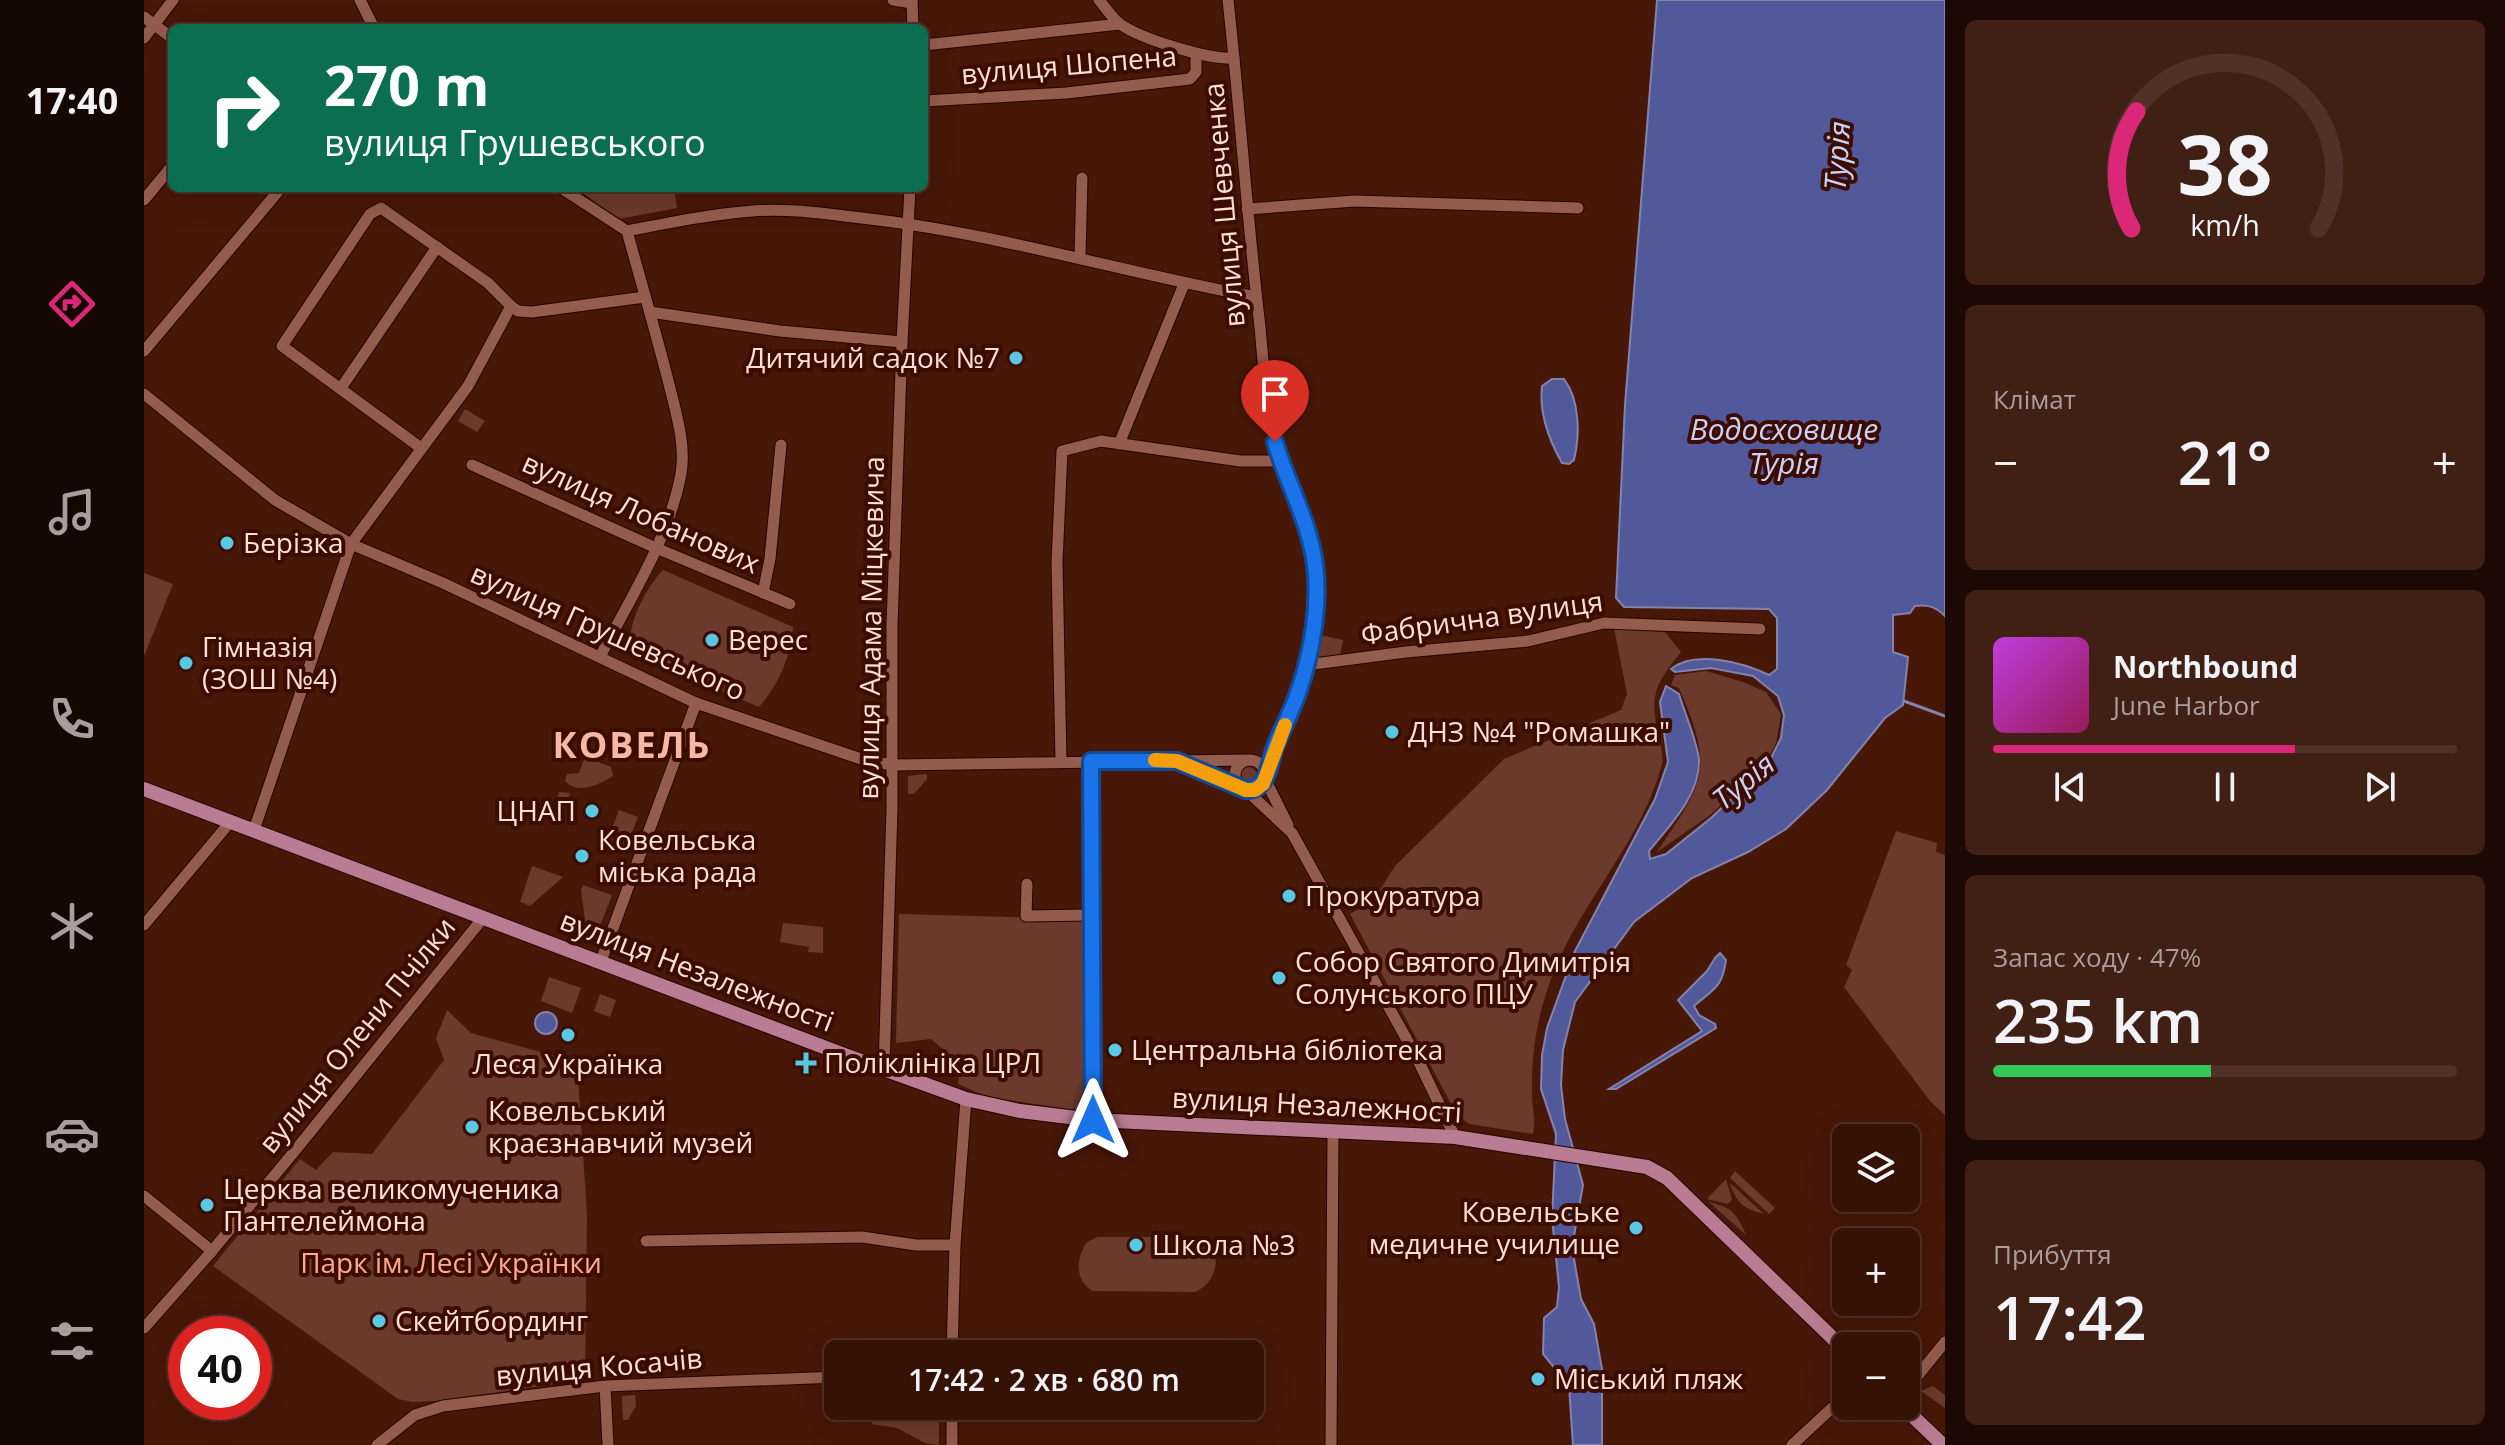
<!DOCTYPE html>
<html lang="uk">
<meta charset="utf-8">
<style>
:root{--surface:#351106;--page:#401f14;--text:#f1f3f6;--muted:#aa9d9b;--line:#4f3128;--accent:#db2777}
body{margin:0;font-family:"Open Sans",sans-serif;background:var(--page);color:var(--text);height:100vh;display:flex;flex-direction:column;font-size:30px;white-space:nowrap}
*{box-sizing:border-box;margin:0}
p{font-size:26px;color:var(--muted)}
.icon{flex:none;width:44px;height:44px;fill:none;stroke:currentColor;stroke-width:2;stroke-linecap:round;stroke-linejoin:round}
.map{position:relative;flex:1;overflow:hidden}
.details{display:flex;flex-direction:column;gap:20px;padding:20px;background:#1d0903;width:560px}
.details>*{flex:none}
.top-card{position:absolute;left:24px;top:24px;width:760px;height:168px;border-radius:12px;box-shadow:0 8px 32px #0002,0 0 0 2px var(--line);background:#0b6e4f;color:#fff;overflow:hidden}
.fabs{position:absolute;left:1688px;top:1124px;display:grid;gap:16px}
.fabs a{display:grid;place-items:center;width:88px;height:88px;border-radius:12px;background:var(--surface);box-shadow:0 8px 32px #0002,0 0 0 2px var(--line);font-size:40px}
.speed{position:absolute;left:24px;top:1316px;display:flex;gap:16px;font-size:40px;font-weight:700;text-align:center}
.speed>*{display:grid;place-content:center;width:104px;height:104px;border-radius:50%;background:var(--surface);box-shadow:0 8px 32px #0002,0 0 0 2px var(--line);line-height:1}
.speed .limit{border:12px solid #d22;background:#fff;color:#111}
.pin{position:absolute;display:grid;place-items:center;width:68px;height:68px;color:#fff;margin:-82px -34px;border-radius:50% 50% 50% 0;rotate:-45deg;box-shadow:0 0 8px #0007}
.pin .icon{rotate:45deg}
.me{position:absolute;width:88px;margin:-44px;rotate:0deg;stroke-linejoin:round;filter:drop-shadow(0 0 6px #0008)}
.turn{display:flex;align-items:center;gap:28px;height:168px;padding:0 24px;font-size:36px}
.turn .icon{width:104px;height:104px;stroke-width:2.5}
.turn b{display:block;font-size:56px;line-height:68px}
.big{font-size:60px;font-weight:600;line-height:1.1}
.details .tile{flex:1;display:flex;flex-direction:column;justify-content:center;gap:12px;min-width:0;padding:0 28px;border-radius:12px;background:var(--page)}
.details .dial{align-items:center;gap:0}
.dial svg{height:208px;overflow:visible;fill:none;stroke:var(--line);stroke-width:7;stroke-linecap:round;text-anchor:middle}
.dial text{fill:var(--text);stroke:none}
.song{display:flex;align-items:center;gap:24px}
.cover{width:96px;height:96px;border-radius:12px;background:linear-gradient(135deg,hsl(290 70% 55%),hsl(330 70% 35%))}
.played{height:8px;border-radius:4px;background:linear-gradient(90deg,var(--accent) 65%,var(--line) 65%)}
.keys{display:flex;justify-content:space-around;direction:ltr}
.heat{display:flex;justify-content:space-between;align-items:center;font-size:44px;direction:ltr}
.charge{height:12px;border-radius:6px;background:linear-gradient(90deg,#34c759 47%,var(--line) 0)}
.trip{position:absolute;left:680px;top:1340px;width:440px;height:80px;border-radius:12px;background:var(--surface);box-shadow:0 8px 32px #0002,0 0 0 2px var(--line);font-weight:600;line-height:80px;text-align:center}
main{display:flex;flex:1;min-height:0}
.menu{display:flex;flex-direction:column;width:144px;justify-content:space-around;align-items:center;background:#150702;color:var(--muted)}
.menu .icon{width:56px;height:56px}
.menu .current{color:var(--accent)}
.menu b{font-size:36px;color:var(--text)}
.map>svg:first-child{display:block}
</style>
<main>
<nav class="menu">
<b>17:40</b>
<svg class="icon current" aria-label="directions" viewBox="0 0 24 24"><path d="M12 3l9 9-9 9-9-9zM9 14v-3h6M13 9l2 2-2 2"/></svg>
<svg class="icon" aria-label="music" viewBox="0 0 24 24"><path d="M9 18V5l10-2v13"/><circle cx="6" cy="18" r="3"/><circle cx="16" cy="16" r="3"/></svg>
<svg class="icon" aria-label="phone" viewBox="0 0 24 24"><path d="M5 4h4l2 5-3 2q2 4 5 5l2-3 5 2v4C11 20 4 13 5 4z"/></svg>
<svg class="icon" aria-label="climate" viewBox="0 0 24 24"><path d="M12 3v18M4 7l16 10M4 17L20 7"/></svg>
<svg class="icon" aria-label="car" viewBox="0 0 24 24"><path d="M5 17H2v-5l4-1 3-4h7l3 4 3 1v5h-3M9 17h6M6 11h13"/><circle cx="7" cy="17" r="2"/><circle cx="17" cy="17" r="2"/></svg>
<svg class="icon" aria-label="filters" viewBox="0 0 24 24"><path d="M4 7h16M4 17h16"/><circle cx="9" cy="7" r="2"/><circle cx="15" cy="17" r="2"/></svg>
</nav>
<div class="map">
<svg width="1801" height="1445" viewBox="0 0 1801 1445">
<rect width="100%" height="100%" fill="#471708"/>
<g fill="#6b3a2c">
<path d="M439,188H530L533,208L475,219L440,194Z"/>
<path d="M321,409L341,421L333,432L314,421Z"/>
<path d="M519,570L649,627C647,656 635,684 615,707L485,651C485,621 499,592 519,570Z"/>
<path d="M0,573L29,584L1,654H0Z"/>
<path d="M1470,628L1521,632L1537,652C1511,685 1506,693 1514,735C1516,744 1520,755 1518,764C1498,841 1437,901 1409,974C1394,1012 1387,1052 1388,1092C1388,1108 1392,1119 1389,1134L1325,1124L1313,1115L1206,914L1228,902L1251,866L1360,759L1477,710L1483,694Z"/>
<path d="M1176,635L1199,640L1196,656L1172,658Z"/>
<path d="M1562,671L1599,682L1622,692L1637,714L1632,743L1622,763L1566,815L1512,853C1560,783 1571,770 1535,688L1527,685L1531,675Z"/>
<path d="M441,757L467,767L469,776C454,785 434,795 421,781L423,774L435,773Z"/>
<circle cx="1104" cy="776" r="9"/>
<path d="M783,774V779L770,794H764V776Z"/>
<path d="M415,792L426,793L415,824L406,820Z"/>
<path d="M475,810L494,817L481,851L462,844Z"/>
<path d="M1752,831L1793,843L1792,852L1801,855V1115L1786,1101L1700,987L1708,970L1702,965Z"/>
<path d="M388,866L419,877L386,906L376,902Z"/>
<path d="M439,885L468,895L454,931L442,927L437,890Z"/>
<path d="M755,914L942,919L945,1112L844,1097L814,1084L816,1064L787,1039L752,1043Z"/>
<path d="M639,923L679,927V953L664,952L665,947L636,942Z"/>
<path d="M405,977L437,988L428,1013L397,1001Z"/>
<path d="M456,994L472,1000L466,1017L450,1011Z"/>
<path d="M303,1010L327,1033L433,1062L443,1214L441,1380L291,1401L269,1402L254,1399L69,1266L156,1159L172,1170L189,1152L228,1154L300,1060L292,1038Z"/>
<path d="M1591,1171L1631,1208L1625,1214L1586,1178Z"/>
<path d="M1582,1179L1588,1200L1584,1204L1563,1199Z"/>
<path d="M1586,1183L1620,1214C1600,1209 1592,1203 1586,1183Z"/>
<path d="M1565,1202C1589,1208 1592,1213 1602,1235Z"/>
<path d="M954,1237H1054C1081,1247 1075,1282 1051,1292L949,1291C930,1281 932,1257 943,1242Z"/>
<path d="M1789,1386L1801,1395V1408L1777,1391Z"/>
<path d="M491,1395L492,1406L484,1420H479L478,1396Z"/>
<path d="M712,1406H795V1445L781,1443L753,1428L728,1424V1412L712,1410Z"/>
</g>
<g fill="#52599a" stroke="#8582ad" stroke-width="2">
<path d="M1513,0H1801V616C1792,607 1784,604 1771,606L1766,613L1749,615V652L1764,657L1759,705L1741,718L1683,790L1642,829L1604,852L1548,878L1490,922L1431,1002L1419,1050L1417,1085L1421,1119L1439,1185L1430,1236V1259L1437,1299L1450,1324L1458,1369V1445H1429L1425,1386L1399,1354L1400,1318L1413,1307L1415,1287L1408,1218L1412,1134L1397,1089L1398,1055L1403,1028L1431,951L1511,799L1524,762L1516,702L1522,686L1535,694C1540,711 1554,744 1555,760C1556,796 1525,826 1505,851L1506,859L1522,854L1567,818L1624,764L1637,738L1640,715L1634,696L1609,676L1567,668L1531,672L1527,669C1551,649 1600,663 1625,675L1633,669V618L1625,609L1480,607L1472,598L1481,405Z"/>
<path d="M1408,379H1420C1436,400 1436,435 1430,460L1425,464L1418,463C1405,440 1395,412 1398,386Z"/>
<path d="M1576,953L1582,960C1578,989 1569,989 1550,1006L1555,1015L1571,1024L1572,1028L1472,1089H1465L1558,1031L1534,1000L1563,971L1571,958Z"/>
<circle cx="402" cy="1023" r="11"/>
</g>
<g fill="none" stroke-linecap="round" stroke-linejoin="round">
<path stroke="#8582ad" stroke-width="3" d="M1760,701L1801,716"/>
<g stroke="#260400" stroke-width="13">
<g id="minor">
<path d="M216,0L230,28"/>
<path d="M749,0L768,3"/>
<path d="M768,0L769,28"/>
<path d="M955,0C961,7 968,18 976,24C997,39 1065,60 1090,58"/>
<path d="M1084,0C1096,109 1103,218 1116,327C1119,359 1121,392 1127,424C1137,482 1174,533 1172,594C1170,625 1166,659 1156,690C1146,718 1131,745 1121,774"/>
<path d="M0,17L28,38"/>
<path d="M0,38L29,0"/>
<path d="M780,45L976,24"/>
<path d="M780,101L922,93L1046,79L1052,72V54"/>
<path d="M417,188L483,231C497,282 512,333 525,384C532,413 542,444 537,474C525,539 485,600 456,657"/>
<path d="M0,200L28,166"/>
<path d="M1103,209L1211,201L1434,208"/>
<path d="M483,231C524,223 567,214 609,211C646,208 682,214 718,218C852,233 980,273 1112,297"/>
<path d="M936,258L938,178"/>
<path d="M506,312L636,331L758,342"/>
<path d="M0,351L137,188"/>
<path d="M197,388L293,247"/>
<path d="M0,394L131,500L207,544L299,583L552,703L717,759L748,765L1103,760"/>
<path d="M975,444L1040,284"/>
<path d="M277,448L138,346L226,214L237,208L344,283L367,306L374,311L388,312L501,297"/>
<path d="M328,465L512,548L646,604"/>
<path d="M619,593L626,559L637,445"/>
<path d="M1162,665L1262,652L1384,641L1460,623L1616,629"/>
<circle cx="1106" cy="775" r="15"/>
<path d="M917,761L913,562L918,451L957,441L1096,461H1137"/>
<path d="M947,761L949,1120"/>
<path d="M1037,763L1095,787"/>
<path d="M1121,779L1144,825"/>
<path d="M1102,790L1148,833L1272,1056L1311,1137"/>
<path d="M110,830L207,544L324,386L367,306"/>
<path d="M883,884L882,916L947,915"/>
<path d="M0,925L87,821"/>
<path d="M457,961L552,703"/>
<path d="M740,1069L748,808V625L758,342L766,188"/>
<path d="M0,1196L68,1251"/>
<path d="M502,1241L718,1237L772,1245H811"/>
<path d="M0,1328L68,1251L154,1147L339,918"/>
<path d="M808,1354L811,1245L822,1099"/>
<path d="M461,1386L464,1445"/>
<path d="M1762,1390L1801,1342"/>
<path d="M233,1445L271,1415L299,1406L461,1386L694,1377"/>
<path d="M808,1445V1406"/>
<path d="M1187,1445L1189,1130"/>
<path d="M1648,1445L1702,1395"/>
</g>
</g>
<g stroke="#260400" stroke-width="16">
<g id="major">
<path d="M0,789L698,1054L822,1099L876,1111L949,1120L1311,1137L1503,1167L1523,1178L1702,1351"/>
<path d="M1758,1406L1799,1445"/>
</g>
</g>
<use href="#minor" stroke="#945c4c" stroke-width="11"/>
<use href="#major" stroke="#ba7c92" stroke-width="14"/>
</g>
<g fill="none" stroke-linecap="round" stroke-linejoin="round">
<g stroke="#114b97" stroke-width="20">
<path id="route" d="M949,1120L947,761H1033L1102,790C1125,791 1125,761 1132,744C1140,725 1150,707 1156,687C1168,651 1176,604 1171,565C1166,523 1143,483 1131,442"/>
</g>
<use href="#route" stroke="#1a73e8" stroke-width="14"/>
<path stroke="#f59e0b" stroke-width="14" d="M1011,760L1033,761L1102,790H1111L1119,784L1141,725"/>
</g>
<g fill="#59c8e4" stroke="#3c0c01" stroke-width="3">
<circle cx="872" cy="358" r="8"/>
<circle cx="83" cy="543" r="8"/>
<circle cx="568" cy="640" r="8"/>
<circle cx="42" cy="663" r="8"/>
<circle cx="1248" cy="732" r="8"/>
<circle cx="448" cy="811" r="8"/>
<circle cx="438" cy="856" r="8"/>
<circle cx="1145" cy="896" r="8"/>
<circle cx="1135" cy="978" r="8"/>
<circle cx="424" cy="1035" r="8"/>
<circle cx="971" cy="1050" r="8"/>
<path d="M658 1051h8v8h8v8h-8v8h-8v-8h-8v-8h8z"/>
<circle cx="328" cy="1127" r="8"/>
<circle cx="63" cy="1205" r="8"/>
<circle cx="1492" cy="1228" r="8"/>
<circle cx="992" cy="1245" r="8"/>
<circle cx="235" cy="1321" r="8"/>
<circle cx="1394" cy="1379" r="8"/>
</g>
<g text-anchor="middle" stroke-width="8" stroke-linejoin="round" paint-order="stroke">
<g font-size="28" fill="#fbe0d8" stroke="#3c0c01">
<text transform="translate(925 65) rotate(-5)" y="10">вулиця Шопена</text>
<text transform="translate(1080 205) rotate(-95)" y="10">вулиця Шевченка</text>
<text transform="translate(497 513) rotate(24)" y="10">вулиця Лобанових</text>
<text transform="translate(1338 618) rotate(-8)" y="10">Фабрична вулиця</text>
<text transform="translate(727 628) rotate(-89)" y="10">вулиця Адама Міцкевича</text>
<text transform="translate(464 632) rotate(24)" y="10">вулиця Грушевського</text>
<text transform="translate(553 971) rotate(21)" y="10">вулиця Незалежності</text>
<text transform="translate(213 1035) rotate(-51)" y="10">вулиця Олени Пчілки</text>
<text transform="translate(1173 1105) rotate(3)" y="10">вулиця Незалежності</text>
<text transform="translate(455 1367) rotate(-5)" y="10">вулиця Косачів</text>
</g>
<g font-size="28" fill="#fbe0d8" stroke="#3c0c01" text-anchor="start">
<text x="856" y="368" text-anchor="end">Дитячий садок №7</text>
<text x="99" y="553">Берізка</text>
<text x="584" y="650">Верес</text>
<text x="58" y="657">Гімназія<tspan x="58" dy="32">(ЗОШ №4)</tspan></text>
<text x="1264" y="742">ДНЗ №4 "Ромашка"</text>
<text x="432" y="821" text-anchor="end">ЦНАП</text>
<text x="454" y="850">Ковельська<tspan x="454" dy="32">міська рада</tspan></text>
<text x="1161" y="906">Прокуратура</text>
<text x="1151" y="972">Собор Святого Димитрія<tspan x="1151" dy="32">Солунського ПЦУ</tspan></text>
<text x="987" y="1060">Центральна бібліотека</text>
<text x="680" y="1073">Поліклініка ЦРЛ</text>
<text x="424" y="1074" text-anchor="middle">Леся Українка</text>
<text x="344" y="1121">Ковельський<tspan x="344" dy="32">краєзнавчий музей</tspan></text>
<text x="79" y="1199">Церква великомученика<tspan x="79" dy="32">Пантелеймона</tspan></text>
<text x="1476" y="1222" text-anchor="end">Ковельське<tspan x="1476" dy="32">медичне училище</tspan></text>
<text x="1008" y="1255">Школа №3</text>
<text x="251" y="1331">Скейтбординг</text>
<text x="1410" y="1389">Міський пляж</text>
</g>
<g font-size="28" fill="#feaa91" stroke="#3c0c01">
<text x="307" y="1273">Парк ім. Лесі Українки</text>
</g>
<g font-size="30" font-style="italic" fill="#cad1f8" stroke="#3c0c01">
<text transform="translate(1694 156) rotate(-86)" y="10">Турія</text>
<text x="1640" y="440">Водосховище<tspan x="1640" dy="34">Турія</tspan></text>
<text transform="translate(1600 782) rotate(-39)" y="10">Турія</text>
</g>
<g font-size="36" font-weight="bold" letter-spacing="2" fill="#f6b7a5" stroke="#3c0c01">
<text x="488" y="758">КОВЕЛЬ</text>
</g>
</g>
</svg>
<div class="fabs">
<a><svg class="icon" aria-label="layers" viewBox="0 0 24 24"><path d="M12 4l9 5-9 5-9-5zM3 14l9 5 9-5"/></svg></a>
<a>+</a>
<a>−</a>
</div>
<div class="speed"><div class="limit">40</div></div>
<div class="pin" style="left:1131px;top:442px;background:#d93025"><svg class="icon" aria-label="arrive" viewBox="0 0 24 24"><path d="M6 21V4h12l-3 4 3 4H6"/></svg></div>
<svg class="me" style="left:949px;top:1120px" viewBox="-20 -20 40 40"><path d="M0-17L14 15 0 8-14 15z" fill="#1a73e8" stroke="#fff" stroke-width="4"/></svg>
<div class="trip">17:42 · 2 хв · 680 m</div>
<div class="top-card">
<div class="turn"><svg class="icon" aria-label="right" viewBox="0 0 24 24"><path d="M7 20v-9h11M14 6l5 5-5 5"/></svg><div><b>270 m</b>вулиця Грушевського</div></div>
</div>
</div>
<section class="details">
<div class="tile dial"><svg viewBox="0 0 100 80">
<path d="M14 69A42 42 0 1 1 86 69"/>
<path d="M14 69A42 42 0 0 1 16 24" stroke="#db2777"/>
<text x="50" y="56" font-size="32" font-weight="700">38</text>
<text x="50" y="72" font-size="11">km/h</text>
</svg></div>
<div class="tile"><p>Клімат</p>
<div class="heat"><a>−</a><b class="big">21°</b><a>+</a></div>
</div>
<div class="tile">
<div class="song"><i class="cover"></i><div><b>Northbound</b><p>June Harbor</p></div></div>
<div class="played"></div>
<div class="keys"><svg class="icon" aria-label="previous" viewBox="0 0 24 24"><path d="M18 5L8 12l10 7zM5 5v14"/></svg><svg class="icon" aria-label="pause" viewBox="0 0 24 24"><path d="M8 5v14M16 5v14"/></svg><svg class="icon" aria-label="next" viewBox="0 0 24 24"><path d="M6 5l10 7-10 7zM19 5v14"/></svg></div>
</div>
<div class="tile"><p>Запас ходу · 47%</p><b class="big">235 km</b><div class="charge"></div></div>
<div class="tile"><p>Прибуття</p><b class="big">17:42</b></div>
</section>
</main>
